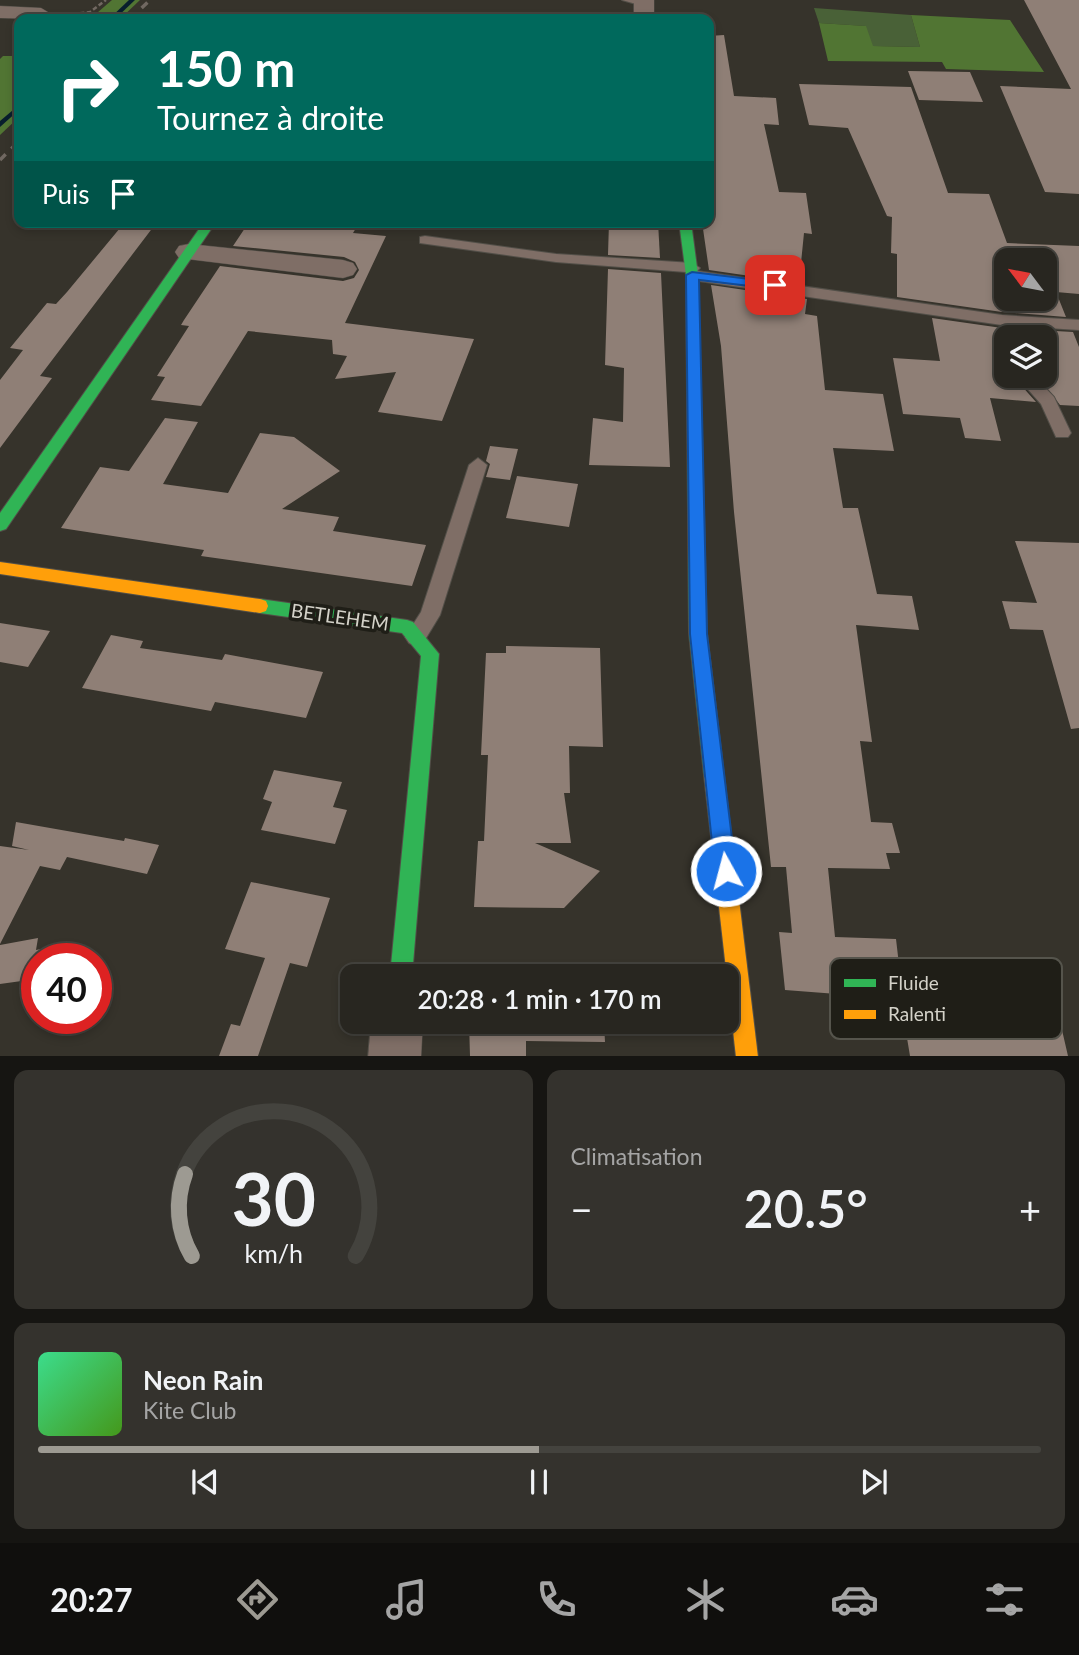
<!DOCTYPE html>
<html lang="fr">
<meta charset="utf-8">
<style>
:root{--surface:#282620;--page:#34322d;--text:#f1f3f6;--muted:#a5a5a5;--line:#44433e;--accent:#9d9a92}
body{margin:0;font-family:Lato,sans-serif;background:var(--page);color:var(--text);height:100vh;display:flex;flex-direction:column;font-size:26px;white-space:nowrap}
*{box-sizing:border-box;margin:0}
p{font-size:23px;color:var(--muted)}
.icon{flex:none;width:38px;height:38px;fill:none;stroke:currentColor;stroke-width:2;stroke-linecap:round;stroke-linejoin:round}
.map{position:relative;height:1056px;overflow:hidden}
.side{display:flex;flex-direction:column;gap:14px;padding:14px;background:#161512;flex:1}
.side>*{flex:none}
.guide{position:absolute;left:14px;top:14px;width:700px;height:214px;border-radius:14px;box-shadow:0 4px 10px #0003,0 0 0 2px var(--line);background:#00695c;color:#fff;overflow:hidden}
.needle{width:46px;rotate:302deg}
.controls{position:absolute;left:994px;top:248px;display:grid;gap:14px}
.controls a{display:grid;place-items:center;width:63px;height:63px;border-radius:14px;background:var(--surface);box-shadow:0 4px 10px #0003,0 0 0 2px var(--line);font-size:35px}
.speed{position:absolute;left:21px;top:943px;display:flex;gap:14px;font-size:35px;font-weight:700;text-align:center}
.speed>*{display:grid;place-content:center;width:91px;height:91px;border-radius:50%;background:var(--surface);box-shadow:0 4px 10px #0003,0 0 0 2px var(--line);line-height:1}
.speed .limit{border:10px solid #d22;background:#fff;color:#111}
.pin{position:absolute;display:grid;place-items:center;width:60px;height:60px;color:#fff;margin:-30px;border-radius:14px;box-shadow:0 4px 10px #0006}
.me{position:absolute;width:77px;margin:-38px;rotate:353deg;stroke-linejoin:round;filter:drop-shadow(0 0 5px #0008)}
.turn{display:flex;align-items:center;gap:24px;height:147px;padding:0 28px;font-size:32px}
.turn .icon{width:91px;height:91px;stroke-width:2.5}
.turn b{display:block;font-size:49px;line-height:60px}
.then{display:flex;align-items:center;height:66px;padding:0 28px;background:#0003;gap:14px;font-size:26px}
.big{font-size:52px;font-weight:600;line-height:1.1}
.side .card{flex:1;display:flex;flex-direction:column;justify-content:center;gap:10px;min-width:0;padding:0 24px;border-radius:14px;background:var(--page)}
.side .dial{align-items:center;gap:0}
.dial svg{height:182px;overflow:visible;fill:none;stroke:var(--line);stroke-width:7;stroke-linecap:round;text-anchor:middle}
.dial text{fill:var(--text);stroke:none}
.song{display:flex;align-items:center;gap:21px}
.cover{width:84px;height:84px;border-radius:10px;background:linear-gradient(135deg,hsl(150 70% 55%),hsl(100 70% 35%))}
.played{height:7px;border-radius:4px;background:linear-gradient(90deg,var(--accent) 50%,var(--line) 50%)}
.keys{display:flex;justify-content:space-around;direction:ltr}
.heat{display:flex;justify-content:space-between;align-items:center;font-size:38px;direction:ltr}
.side .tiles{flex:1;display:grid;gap:14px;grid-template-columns:1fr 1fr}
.card:last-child{grid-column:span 2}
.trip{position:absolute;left:340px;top:964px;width:399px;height:70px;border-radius:14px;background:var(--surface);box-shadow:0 4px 10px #0003,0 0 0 2px var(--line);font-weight:600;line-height:70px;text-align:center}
.tab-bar{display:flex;height:112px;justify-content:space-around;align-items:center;background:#100f0d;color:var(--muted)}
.tab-bar .icon{width:49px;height:49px}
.tab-bar .selected{color:var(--accent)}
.tab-bar b{font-size:32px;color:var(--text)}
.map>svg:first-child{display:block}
</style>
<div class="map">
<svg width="1079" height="1057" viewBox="0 0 1079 1057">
<rect width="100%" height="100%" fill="#36332b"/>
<path fill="#496137" d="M814,8L911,15L920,47L872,46L865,26L819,23Z"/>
<g fill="#517533">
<path d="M112,0H140L120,19H90Z"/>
<path d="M911,15L1010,20L1044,72L946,69L942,62L828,61L819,23L866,26L873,46L920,47Z"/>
<path d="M3,56H19V117L0,135V59Z"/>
</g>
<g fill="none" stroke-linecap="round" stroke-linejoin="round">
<g fill="#081e2d" fill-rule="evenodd">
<path d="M129,0H135L115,19H109Z"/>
<path d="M19,105V110L0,127V121Z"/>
</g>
</g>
<g fill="#8f7f76" fill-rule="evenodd">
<path d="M1024,0H1079V194L1045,192L1000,86L1071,89Z"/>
<path d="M724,35L734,96L776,98L779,125L764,124L779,192L806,193L812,234L804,233L799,283L709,270L702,222H709V36Z"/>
<path d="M908,71L970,72L983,102L919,100Z"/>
<path d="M799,84L911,87L948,193L989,194L1007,243L1079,246V294L1056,292L1066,317L1002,312L897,297V254L891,253L892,217L887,216L848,128L809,125ZM1006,261H1045V299H1006Z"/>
<path d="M125,222H157L40,376L52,378L0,448V380L23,350L10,348L47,303L56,304L67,292Z"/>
<path d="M249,222H330L329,225L356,228L353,233L386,236L345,323L474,339L442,421L378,412L396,372L335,379L347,356L333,354L332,340L248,331L201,406L151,400L165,377L157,376L189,326L181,325L184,320L220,266L343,281L354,278L359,270L355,262L344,257L233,246Z"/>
<path d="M609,222H658L660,258L608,255Z"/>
<path d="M608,269L661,273L670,467L589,465L593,418L623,422L624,368L605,365Z"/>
<path d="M711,285L807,299L805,314L817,316L825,390L883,394L894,451L833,448L843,508H858L877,594L912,596L919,630L856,625L872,742L860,741L871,822L892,823L900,853H886L890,869L828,868L835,937L896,939L905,1016L1062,1030L1068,1056H910L907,1038L844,1032L837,994L785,990L779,932L792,933L786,867H771L734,512L721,346Z"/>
<path d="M932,318L1002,328L1073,332L1079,347V406L1060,405L1038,376H1045V338H1006V376H1013L1036,402L990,398L1001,441L965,438L960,418L903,414L893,358L940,361Z"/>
<path d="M165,418L198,422L163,484L228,493L260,433L294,437L340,471L282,509L339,517L333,531L426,545L412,586L201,556L204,550L61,528L100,467L129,471Z"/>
<path d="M490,446L518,449L510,480L486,477L490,464L486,461Z"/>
<path d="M517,476L578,484L569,527L506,518Z"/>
<path d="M1015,541L1079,543V728L1071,729L1043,630L1010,629L1002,601L1037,603Z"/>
<path d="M0,623L50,631L28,667L0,662Z"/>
<path d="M111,635L143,641L140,648L222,660L225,654L323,672L306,718L215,702L211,711L82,688Z"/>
<path d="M506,646L600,648L603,747L569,746L570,793H564L571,843H535L600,871L564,908L474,907L478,841H484L488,755H481L486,653H506Z"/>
<path d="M274,770L342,782L333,807L347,810L335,844L261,830L272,802L263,799Z"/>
<path d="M16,822L124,841L125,838L159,845L147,874L67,857L60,870L40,866L0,944V846L29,850L12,846Z"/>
<path d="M251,882L330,898L307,967L290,963L258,1056H219L231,1024L240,1026L265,958L225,949Z"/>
<path d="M38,938L36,950L41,949L37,959L36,979L0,984V945Z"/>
<path d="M472,964L602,965L603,976H471Z"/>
<path d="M469,1022H604L605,1042L526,1041V1056H470Z"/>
</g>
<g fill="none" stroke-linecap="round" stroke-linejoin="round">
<g stroke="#524f48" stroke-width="2">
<g id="lane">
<path d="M622,0H644L648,3L643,6Z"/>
<path d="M425,236L556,254L692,263L700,268L697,271L1002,315L1079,320V330L1002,325L692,280L687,278L686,272L556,262L420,243V237Z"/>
<path d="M1016,376H1034L1054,397L1071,433L1068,437H1056L1041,404Z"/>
<path d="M478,458L487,465L440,615L423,643L416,646L409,643L405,637L421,612L469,465Z"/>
</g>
</g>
<g stroke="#524f48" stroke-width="1">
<g id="street">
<rect x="634" y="0" width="20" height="19"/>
<path d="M0,6L41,8L51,14L45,19L0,18Z"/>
<path d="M189,244L343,260L353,263L357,269L353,275L343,278L179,258L175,252L179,246Z"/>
<path d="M371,1022H423L421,1057H368Z"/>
</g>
</g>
<g stroke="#524f48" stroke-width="2">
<g id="fast">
<path d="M204,222H216L6,529L0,531V513Z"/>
<path d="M679,222H691L698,275L707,633L724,775L721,781L714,784L707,781L704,775L689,633L686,275Z"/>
<path d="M260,599L407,620L413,622L439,654L412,976H390L421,656L402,633L260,613L254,611L252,606L254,601Z"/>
</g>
</g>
<g stroke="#524f48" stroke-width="2">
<g id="slow">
<path d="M0,562L260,599L266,601L268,606L266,611L260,613L0,574Z"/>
<path d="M714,766L721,769L724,775L758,1057H736L704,775L707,769Z"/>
</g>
</g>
<path stroke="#716861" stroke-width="2.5" stroke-dasharray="4.5 2.5" stroke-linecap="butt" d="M66,15L90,12L106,0"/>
<use href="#lane" fill="#7f6e66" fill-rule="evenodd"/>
<use href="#street" fill="#7f6e66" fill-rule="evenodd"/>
<use href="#fast" fill="#30b455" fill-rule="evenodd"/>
<use href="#slow" fill="#ff9f0a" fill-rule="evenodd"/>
<g stroke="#706861" stroke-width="3.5" stroke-dasharray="8 8" stroke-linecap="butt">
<path d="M130,19L150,0"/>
<path d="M0,160L19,141"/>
</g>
</g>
<path fill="#1a73e8" stroke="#114b97" stroke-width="2" d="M692,272L775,282L781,285L775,289L699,280L707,634L736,871L733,878L726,881L718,878L715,871L690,634L686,275Z"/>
<g text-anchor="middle" stroke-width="7" stroke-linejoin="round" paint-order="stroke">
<g font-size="19" fill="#d4d2c9" stroke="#1f1e17">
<text transform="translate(340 617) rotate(8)" y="7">BETLEHEM</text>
</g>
</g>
<rect x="830" y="958" width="232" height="81" rx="10" fill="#1f1e17" stroke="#55544c" stroke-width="2"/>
<rect x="844" y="979" width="32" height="8" fill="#30b455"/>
<rect x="844" y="1010" width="32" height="9" fill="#ff9f0a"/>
<g font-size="19" fill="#d4d2c9">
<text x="888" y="990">Fluide</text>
<text x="888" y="1021">Ralenti</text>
</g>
</svg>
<div class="controls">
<a><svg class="needle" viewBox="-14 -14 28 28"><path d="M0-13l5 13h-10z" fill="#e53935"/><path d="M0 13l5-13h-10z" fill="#a5a5a5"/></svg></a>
<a><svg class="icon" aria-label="layers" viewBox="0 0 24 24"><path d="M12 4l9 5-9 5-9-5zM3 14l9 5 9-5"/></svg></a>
</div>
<div class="speed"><div class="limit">40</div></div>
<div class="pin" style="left:775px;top:285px;background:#d93025"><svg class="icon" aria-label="arrive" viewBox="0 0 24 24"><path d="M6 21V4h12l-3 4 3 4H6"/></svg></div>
<svg class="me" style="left:726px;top:871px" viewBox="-20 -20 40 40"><circle r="17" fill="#1a73e8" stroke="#fff" stroke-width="3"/><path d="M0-11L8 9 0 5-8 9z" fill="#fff"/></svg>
<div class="trip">20:28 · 1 min · 170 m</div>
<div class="guide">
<div class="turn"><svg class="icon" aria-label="right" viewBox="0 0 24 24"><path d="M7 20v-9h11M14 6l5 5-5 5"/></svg><div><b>150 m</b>Tournez à droite</div></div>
<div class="then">Puis<svg class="icon" aria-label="arrive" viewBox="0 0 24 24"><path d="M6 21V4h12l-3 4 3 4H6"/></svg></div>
</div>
</div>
<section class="side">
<div class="tiles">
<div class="card dial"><svg viewBox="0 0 100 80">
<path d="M14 69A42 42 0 1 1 86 69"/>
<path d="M14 69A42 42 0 0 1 11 33" stroke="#9d9a92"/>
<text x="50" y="56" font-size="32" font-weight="700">30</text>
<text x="50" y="72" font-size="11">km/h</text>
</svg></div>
<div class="card"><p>Climatisation</p>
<div class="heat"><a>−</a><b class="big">20.5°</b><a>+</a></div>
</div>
<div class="card">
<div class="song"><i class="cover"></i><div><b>Neon Rain</b><p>Kite Club</p></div></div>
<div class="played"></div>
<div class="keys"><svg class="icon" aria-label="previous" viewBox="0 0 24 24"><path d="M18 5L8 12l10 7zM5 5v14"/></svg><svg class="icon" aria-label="pause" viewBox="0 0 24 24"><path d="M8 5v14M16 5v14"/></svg><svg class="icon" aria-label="next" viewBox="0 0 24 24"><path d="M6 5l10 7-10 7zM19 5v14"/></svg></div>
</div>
</div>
</section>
<nav class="tab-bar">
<b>20:27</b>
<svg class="icon selected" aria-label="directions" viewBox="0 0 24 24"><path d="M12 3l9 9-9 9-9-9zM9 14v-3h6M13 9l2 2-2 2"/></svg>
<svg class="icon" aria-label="music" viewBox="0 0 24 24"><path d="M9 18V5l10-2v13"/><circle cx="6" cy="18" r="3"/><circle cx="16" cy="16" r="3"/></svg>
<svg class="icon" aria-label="phone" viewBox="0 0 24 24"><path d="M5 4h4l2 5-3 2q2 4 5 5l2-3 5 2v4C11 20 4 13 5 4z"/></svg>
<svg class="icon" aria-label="climate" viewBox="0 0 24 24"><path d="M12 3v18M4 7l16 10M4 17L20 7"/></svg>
<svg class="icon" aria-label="car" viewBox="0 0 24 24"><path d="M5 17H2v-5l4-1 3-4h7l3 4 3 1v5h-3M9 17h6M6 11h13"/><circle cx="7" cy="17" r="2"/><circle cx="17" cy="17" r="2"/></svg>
<svg class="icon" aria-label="filters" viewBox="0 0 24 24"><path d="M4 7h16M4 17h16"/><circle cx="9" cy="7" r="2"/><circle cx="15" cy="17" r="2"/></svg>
</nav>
